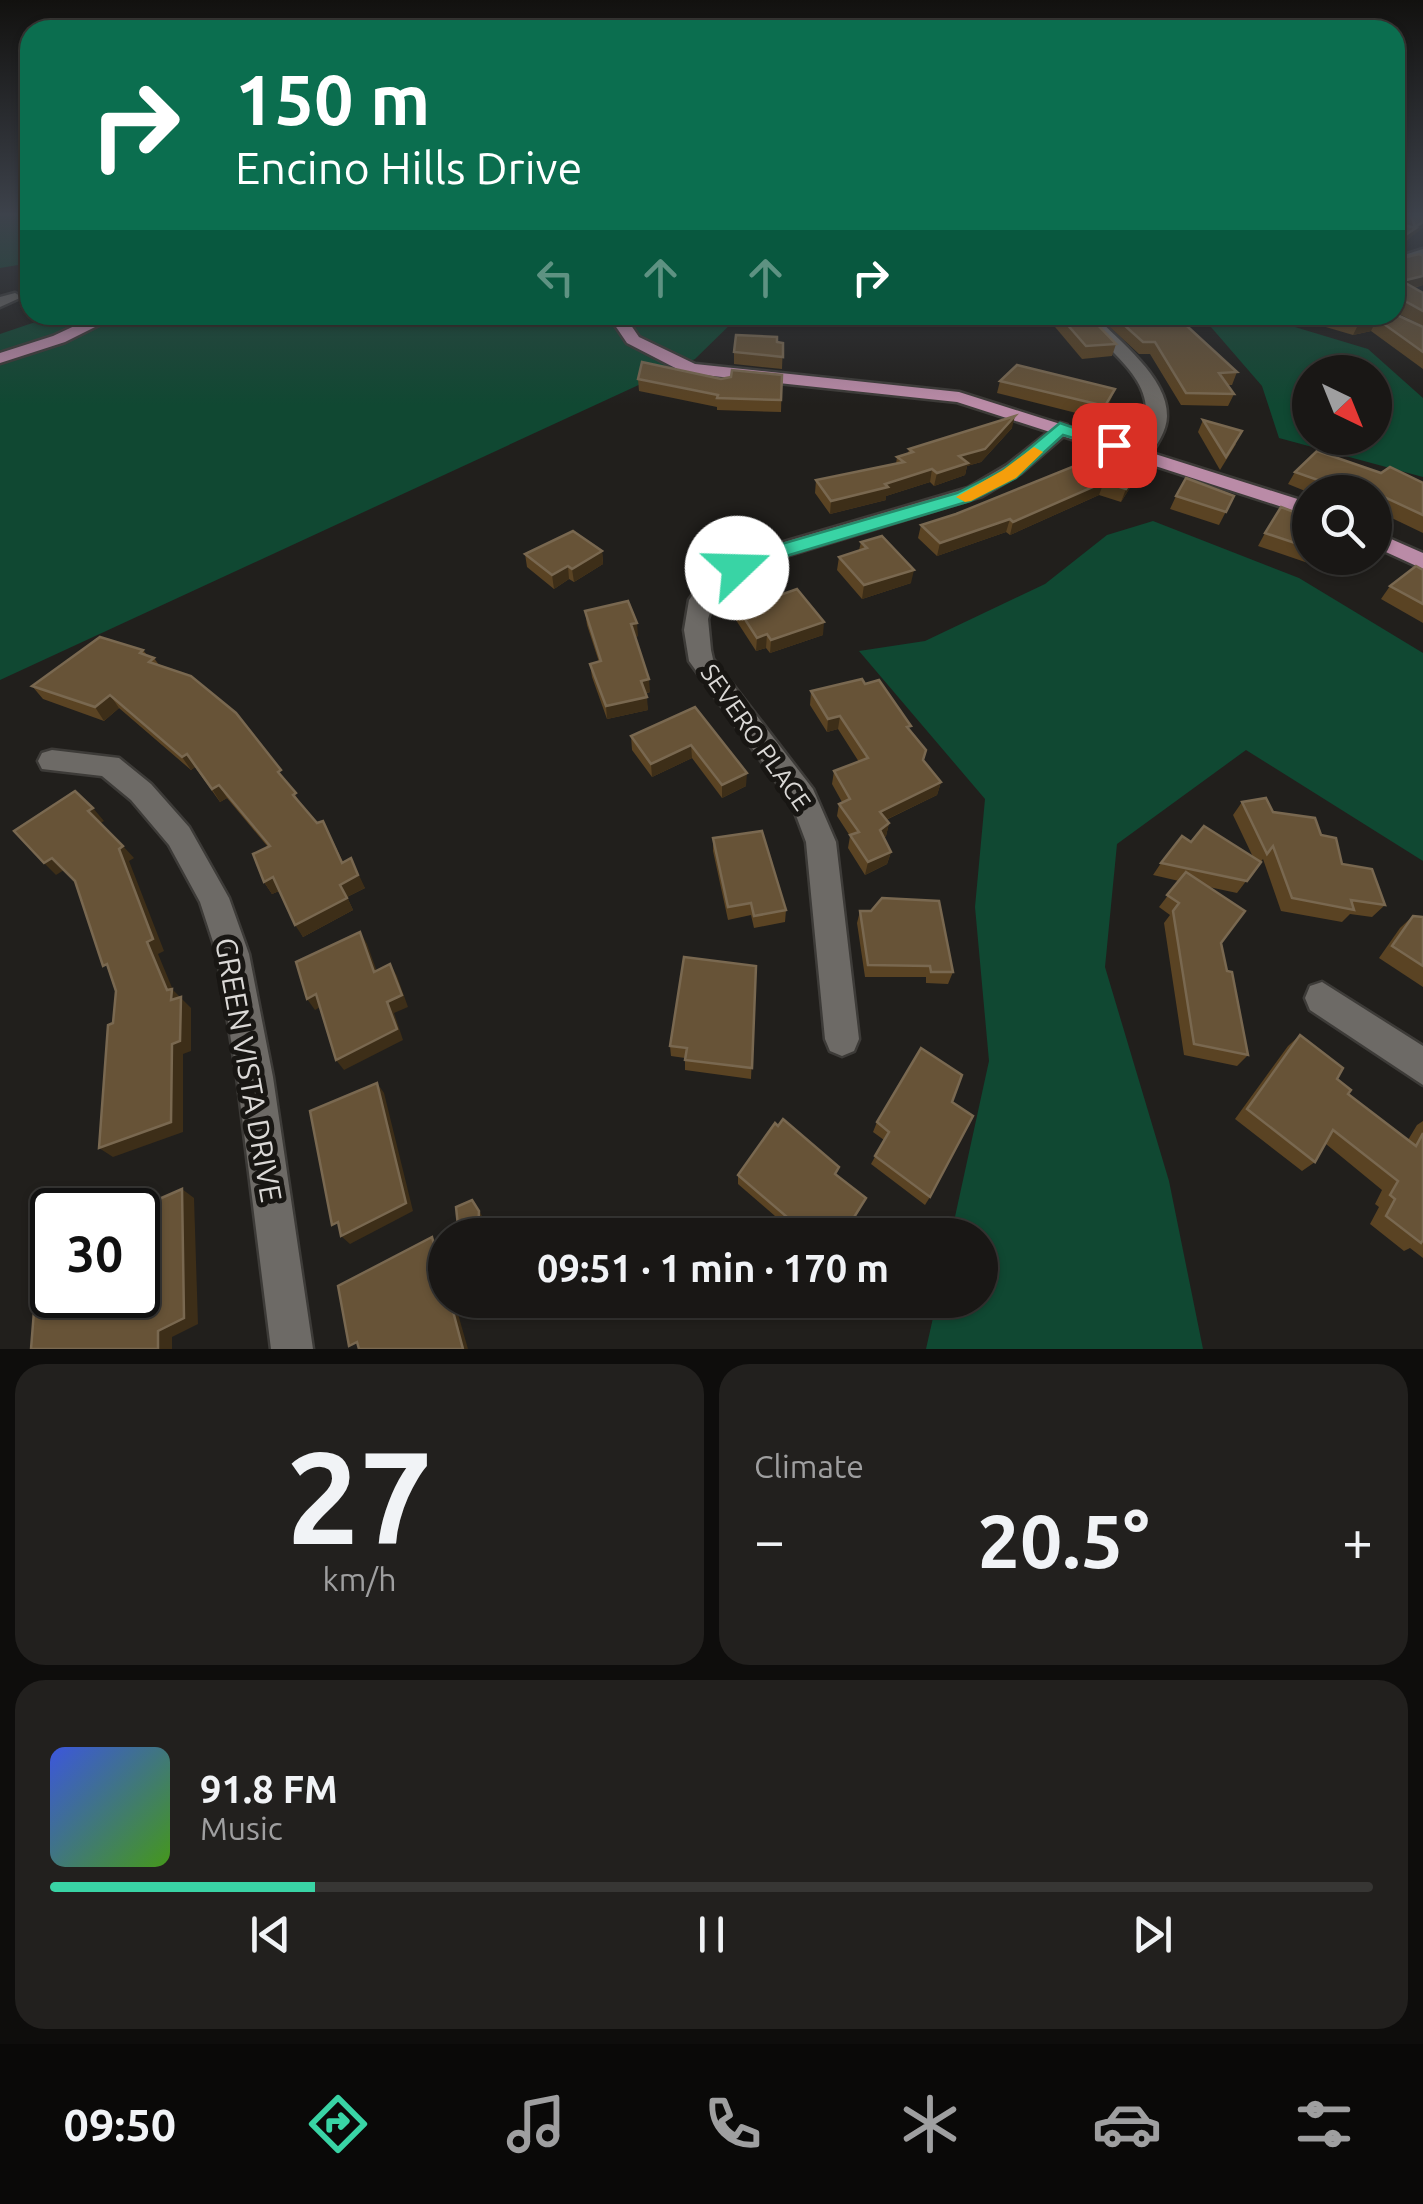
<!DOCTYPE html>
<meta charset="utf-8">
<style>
:root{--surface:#191715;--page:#22201e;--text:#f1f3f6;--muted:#9f9fa0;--line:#373634;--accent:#39d4a5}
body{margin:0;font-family:Ubuntu,sans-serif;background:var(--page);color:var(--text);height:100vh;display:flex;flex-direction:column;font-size:38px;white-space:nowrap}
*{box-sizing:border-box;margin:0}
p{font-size:32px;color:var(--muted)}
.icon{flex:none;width:55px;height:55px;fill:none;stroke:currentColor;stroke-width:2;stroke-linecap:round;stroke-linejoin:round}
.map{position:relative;height:1349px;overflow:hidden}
.details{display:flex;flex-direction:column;gap:15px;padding:15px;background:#0e0d0c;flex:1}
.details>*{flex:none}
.guide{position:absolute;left:20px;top:20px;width:1385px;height:305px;border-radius:30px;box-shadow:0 2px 8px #0004,0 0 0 2px var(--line);background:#0b6e4f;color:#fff;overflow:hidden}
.needle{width:65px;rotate:137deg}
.tools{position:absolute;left:1292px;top:355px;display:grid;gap:20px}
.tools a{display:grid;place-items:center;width:100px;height:100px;border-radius:50%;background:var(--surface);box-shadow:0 2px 8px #0004,0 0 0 2px var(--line);font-size:50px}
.speed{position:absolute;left:30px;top:1188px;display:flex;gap:20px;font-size:50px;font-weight:700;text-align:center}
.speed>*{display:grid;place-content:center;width:130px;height:130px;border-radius:50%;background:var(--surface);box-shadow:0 2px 8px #0004,0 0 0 2px var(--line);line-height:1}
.speed .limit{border:5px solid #111;border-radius:15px;background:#fff;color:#111}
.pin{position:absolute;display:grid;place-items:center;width:85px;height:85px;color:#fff;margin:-42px;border-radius:20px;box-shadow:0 5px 15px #0006}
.me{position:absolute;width:110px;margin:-55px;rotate:69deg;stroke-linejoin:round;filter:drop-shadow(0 0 8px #0008)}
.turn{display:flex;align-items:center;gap:35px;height:210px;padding:0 50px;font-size:45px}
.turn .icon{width:130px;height:130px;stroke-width:2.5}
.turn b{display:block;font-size:70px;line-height:85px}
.lanes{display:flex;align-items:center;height:95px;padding:0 50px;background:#0003;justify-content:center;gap:50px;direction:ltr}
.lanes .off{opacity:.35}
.big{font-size:75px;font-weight:600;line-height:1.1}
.details .card{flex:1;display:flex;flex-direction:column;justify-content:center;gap:15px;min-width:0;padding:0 35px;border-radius:30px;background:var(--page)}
.details .dial{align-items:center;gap:0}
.dial b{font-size:130px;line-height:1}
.song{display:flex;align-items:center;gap:30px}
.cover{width:120px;height:120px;border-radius:15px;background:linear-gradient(135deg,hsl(230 70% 55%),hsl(100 70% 35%))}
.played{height:10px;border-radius:5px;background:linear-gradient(90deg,var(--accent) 20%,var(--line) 20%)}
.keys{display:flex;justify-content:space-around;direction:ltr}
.heat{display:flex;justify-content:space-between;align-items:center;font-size:55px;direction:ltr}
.details .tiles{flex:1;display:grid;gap:15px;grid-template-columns:1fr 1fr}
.card:last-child{grid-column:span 2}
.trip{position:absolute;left:428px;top:1218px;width:570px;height:100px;border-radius:50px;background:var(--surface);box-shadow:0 2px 8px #0004,0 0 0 2px var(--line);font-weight:600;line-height:100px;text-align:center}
.dock{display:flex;height:160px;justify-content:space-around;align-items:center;background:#0a0908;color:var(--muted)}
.dock .icon{width:70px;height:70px}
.dock .selected{color:var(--accent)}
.dock b{font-size:45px;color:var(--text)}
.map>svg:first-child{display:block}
</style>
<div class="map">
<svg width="1423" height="1349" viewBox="0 0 1423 1349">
<rect width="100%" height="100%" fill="#211f1c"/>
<g fill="#104832" fill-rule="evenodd">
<path d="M0,216H30V263L0,268Z"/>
<path d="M56,315H740L695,359L0,680V334Z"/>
<path d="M1258,316L1368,349L1423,398V477L1279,438L1262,386L1204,319ZM1375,372V438H1310V372Z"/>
<path d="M1153,521L1299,578L1423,653V861L1246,750L1117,844L1105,967L1169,1181L1203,1349H926L937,1300H980V1235H951L989,1061L975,907L985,799L859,651L925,641L1045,584L1107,535Z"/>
</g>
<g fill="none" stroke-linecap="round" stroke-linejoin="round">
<g stroke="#3d3b38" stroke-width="5">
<g id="minor">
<path d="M1423,249V258L1395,267V258Z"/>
<path d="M15,293L22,297L0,307V297Z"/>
<path d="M1078,315H1095C1118,341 1168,377 1167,416C1167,431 1156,446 1148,458L1141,460L1131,454C1174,388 1116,362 1078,315Z"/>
<path d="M1060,423L1067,425V433L1021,473L982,496L766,562L739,574L716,594L708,619L711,650L713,659L813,789L836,842L859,1039L854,1051L842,1056L830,1051L825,1039L806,842L791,802L689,661L684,630L689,600L705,577L750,552L968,488L1007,465Z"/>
<path d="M52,750L119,758L151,784L189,827L229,898L249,954L273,1077L313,1349H271L237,1077L217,954L200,902L169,845L131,800L102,776L42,769L38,761L42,753Z"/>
<path d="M1322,982L1423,1046V1085L1310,1010L1305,998L1310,986Z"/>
</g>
</g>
<g stroke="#3d3b38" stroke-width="5">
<g id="major">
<path d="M98,315H119L65,342L0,363V353L53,336Z"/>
<path d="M608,315H624L639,337L695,364L959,392L1310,503V516L957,402L685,373L627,343Z"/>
<path d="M1375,532L1423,553V569L1375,547Z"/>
</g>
</g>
<use href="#minor" fill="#6d6a66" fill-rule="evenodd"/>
<use href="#major" fill="#ba8ba7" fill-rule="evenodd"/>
</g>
<g fill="#5a4323">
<path d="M1403,216H1423L1410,238L1399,246V259L1423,256V285L1414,288L1423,293V326L1395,312V223L1406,226Z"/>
<path d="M1045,315H1088L1116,344L1112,356L1082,359Z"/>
<path d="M1097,315H1175L1237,372L1232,385H1227L1234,394L1228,406L1181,405L1150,354H1139Z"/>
<path d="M1285,315H1395L1423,327V369L1371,331L1353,335Z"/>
<path d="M777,342L783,343L782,369L734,364V352Z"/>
<path d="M782,375L781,412L717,410V407L639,391L638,379H721Z"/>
<path d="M1000,381L1110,402L1100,419L997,393Z"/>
<path d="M1203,420L1236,444L1220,470L1198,432Z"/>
<path d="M1012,428L981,462L967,466L965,475L934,486L930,482L886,496V500L830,514L815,493L816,480L896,464L897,457L908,454L909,449Z"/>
<path d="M1104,454L1136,478L1121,502L1099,495L1010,535L1006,532L937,556L918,538L921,525L956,514Z"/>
<path d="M1295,472L1381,473L1423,483V533L1375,510V492H1339L1332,489L1329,492L1310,493L1288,484Z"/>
<path d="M1176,496H1234L1219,525L1170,509Z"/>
<path d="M1310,518L1311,558L1308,563L1258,546L1265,533Z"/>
<path d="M861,542L911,583L862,599L837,570L839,557L859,550Z"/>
<path d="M602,551L603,564L574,582L569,579L554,589L527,567L525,554Z"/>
<path d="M1423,570V623L1381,599L1390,586Z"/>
<path d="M766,600L823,635L770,653L766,648L756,651L734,617L735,604Z"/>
<path d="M585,611L638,636L635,637L650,692L645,694L648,710L607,719L592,677L590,664L599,662L587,625Z"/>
<path d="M143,650L147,655L154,658L159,665L288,783L302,806L317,823L329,833L343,862L365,888L347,897L353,910L303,937L279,891L272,894L264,882L268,847L227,798L220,802L195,767L191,770L119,708L104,721L43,699L32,686Z"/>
<path d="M811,691L910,731L923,760L941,782L937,795L886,820L889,823L886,836L884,838L891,852L887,864L865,875L848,848L850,836L837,816L839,804L842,802L832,784L834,771L859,762L838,729L827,732L810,705Z"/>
<path d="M695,707L746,786L722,798L692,758L652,777L632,750L631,736Z"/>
<path d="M1242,802L1273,812L1321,835L1342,864L1385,905L1372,917L1350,914L1342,922L1281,911L1263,859L1237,893L1209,887L1227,971L1248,1055L1237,1066L1184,1055L1164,923L1170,915L1159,907L1179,881L1153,875L1161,863L1191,842L1253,857L1233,815Z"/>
<path d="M713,838L786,910L785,922L754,928L751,915L728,920L713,851Z"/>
<path d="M860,911L953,972L948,984L926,983V977H865L857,923Z"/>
<path d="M1413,916L1423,917V987L1379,958L1400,928Z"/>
<path d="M756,966L751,1079L685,1070V1058L671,1056L670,1046Z"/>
<path d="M1300,1035L1348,1094L1408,1140L1417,1125L1423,1121V1258L1410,1248L1404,1251L1370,1224L1379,1207L1375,1204L1382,1190L1326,1144L1315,1162L1302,1171L1235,1119L1288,1046Z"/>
<path d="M952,1102L930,1197L925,1205L871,1164L884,1140L873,1132L877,1122Z"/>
<path d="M738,1175H836L866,1198L845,1235H797L738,1184Z"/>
</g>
<g fill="#3d2e18">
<path d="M1423,222V228L1395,249V242Z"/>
<path d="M1423,276V285L1396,292L1402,281Z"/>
<path d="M1377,319L1371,331L1353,335L1359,323Z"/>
<path d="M1115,389L1110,402L1100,419L1105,406Z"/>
<path d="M1015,416L1012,428L981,462L967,466L965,475L934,486L937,473Z"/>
<path d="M1141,466L1136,478L1121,502L1126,489Z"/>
<path d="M932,469L930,482L886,496V500L830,514L831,501Z"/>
<path d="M1104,482L1099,495L1010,535L1013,522Z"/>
<path d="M1010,519L1006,532L937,556L940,543Z"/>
<path d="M602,551L603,564L574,582L572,569Z"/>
<path d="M568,566L569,579L554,589L552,575Z"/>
<path d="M914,570L911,583L862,599L864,585Z"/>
<path d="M824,622L823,635L770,653L771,640Z"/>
<path d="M637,623L638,636L632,637L631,624Z"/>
<path d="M767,634L766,648L756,651L757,638Z"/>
<path d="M649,679L650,692L642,694L641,681Z"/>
<path d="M110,695L119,708L104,721L95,707Z"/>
<path d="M647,697L648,710L607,719L606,706Z"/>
<path d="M840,716L838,729L827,732L828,719Z"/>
<path d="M691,745L692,758L652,777L651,764Z"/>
<path d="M187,754L195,767L191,770L182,757Z"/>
<path d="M747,773L746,786L722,798V785Z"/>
<path d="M941,782L937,795L877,824L880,812Z"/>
<path d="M219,785L227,798L220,802L212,789Z"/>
<path d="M93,808L104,821L99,824L88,811Z"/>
<path d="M889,823L886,836L877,843L880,830Z"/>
<path d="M123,846L134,858L129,861L164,951L158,954L173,990L191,1008V1051L183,1054V1132L113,1157L99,1148L171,1000L147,942L119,849Z"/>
<path d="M891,852L887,864L865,875L868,862Z"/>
<path d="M52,858L64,870L56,875L44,863Z"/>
<path d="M351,858L365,888L347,897L353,910L303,937L295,925L340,885Z"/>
<path d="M273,877L281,890L272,894L264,882Z"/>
<path d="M360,932L367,944L381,983L374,972Z"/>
<path d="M390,964L397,976L408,1007L394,1013L403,1040L344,1070L336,1060L387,1002Z"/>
<path d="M316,994L324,1005L315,1010L307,999Z"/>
<path d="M377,1083L384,1093L413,1211L350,1244L341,1236Z"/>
<path d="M182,1189L194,1198L198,1324L172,1337V1349H158V1331Z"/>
<path d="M479,1211L484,1219V1235H478Z"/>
<path d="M432,1237L439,1245L445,1267V1284Z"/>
<path d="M450,1300H454L468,1349H463Z"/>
</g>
<g fill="#675337" stroke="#796850" stroke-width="2.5">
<path d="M1411,216H1423V222L1415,227Z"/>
<path d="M1395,223L1416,228L1395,242L1399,244V259L1419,254L1423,256V276L1402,281L1423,293V311L1403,300L1395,301Z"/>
<path d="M1395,314L1423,327V352L1377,319L1359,323L1330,315Z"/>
<path d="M1059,315H1088L1116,344L1086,346Z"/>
<path d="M1113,315H1175L1237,372L1219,373L1234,394L1186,393L1155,342H1143Z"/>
<path d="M736,335L777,337V342L783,343V357L734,352Z"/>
<path d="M642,362L721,379L731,377L732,370L782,375L781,400L717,398L718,395L638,379Z"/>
<path d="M1017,365L1115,389L1105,406L1000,381Z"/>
<path d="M1015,416L985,449L959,456L968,463L937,473L932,469L885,484L888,487L831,501L816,480L904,462L897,457L913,452L909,449Z"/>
<path d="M1203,420L1242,431L1226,457Z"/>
<path d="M1317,451L1381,473L1390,467L1423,483V515L1339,476L1332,485L1295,472Z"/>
<path d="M1104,454L1141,466L1126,489L1104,482L1013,522L1010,519L940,543L921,525L956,514Z"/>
<path d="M1186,478L1234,496L1226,512L1176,496Z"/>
<path d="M1281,507L1310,518V548L1265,533Z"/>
<path d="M573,531L602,551L572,569L568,566L552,575L525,554Z"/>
<path d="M882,536L914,570L864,585L839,557L867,548L861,542Z"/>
<path d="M1416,566L1423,570V604L1390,586Z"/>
<path d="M797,589L824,622L771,640L767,634L757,638L735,604L762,595L766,600Z"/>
<path d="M628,601L637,623L631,624L649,679L641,681L647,697L606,706L590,664L601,661L585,611Z"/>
<path d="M100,637L143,650L140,653L154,658L149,662L191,676L236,713L281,770L278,772L296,793L293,795L317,823L323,821L342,863L351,858L358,875L340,885L347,898L295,925L273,877L264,882L253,854L270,846L219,785L212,789L187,754L182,757L110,695L95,707L32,686Z"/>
<path d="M862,679L865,684L879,680L911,726L907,727L926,750L923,760L941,782L880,812L889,823L880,830L891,852L868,862L850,835L859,832L839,804L850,799L834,771L868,758L840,716L828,719L811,691Z"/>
<path d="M695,707L747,773L722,785L691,745L651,764L631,736Z"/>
<path d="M75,791L93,808L88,811L123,846L119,849L153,939L147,942L167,990L172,989L171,1000L181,997L180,1041L172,1044L171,1122L99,1148L108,1025L113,1023L116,991L107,964L103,966L75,881L52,858L44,863L14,831Z"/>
<path d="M1266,798L1273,812L1315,818L1321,835L1336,838L1342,864L1372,869L1385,905L1351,900L1354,910L1292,898L1273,846L1267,854L1242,802Z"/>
<path d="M1204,826L1261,862L1247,881L1161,863L1182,836L1191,842Z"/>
<path d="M762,831L786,910L754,916L751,903L728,907L713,838Z"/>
<path d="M1186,872L1245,911L1221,943L1227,971L1232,972L1248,1055L1194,1044L1173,911L1179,903L1167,895Z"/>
<path d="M882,898L939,901L953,972H931L930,966L868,965L860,911H871Z"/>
<path d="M1413,916L1423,917V966L1392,946Z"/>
<path d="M360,932L374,972L390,964L402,995L387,1002L397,1029L336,1060L316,994L307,999L296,962Z"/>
<path d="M684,957L756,966L752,1068L685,1060L687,1048L670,1046Z"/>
<path d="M1300,1035L1343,1068L1337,1079L1351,1090L1348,1094L1416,1146L1423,1133V1240L1421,1243L1386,1216L1395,1199L1390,1195L1398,1181L1333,1130L1315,1162L1247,1109Z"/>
<path d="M921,1048L962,1075L952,1102L973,1116L930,1197L875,1156L889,1132L877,1122Z"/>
<path d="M377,1083L406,1203L341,1236L338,1222L332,1225L310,1111Z"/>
<path d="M783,1119L839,1167L835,1174L866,1198L843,1235H808L738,1175L775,1123L778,1126Z"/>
<path d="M182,1189L184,1318L158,1331V1349H31L34,1311L70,1295H138V1210H134Z"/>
<path d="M472,1200L479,1211L478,1235H472L458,1226L456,1207Z"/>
<path d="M432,1237L445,1284V1300H450L463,1349H359L357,1342L349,1346L338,1286Z"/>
</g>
<linearGradient id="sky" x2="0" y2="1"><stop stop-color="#12110f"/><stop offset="0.53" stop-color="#3d424b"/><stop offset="1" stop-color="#3d424b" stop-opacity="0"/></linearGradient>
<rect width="1423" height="405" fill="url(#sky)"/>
<path fill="#39d4a5" stroke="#258a6b" stroke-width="2.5" d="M1060,423L1123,445L1114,450L1063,435L1016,478L970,501L776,559L744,572H730L727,568L761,550L957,493L1003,470Z"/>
<path fill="#f59e0b" d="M1034,447L1043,452L1016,478L971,501L965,502L956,497L1003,470Z"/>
<g text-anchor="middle" stroke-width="10" stroke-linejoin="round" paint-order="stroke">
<g font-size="25" fill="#dad8d6" stroke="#181613">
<text transform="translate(756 737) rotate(55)" y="9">SEVERO PLACE</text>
</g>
<g font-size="30" fill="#dad8d6" stroke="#181613">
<text transform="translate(248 1070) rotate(80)" y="10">GREEN VISTA DRIVE</text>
</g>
</g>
</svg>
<div class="tools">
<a><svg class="needle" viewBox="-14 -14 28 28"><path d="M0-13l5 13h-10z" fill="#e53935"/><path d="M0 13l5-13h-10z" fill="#9f9fa0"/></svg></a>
<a><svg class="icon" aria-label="search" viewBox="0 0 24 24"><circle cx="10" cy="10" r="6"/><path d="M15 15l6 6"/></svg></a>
</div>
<div class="speed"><div class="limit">30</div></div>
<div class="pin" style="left:1114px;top:445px;background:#d93025"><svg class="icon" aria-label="arrive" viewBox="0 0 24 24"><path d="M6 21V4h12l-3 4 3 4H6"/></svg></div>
<svg class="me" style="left:737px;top:568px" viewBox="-20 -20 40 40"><circle r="19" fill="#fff"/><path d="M0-13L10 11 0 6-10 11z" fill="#39d4a5"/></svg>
<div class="trip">09:51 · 1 min · 170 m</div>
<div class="guide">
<div class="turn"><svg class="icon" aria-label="right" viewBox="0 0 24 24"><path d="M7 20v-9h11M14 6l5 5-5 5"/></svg><div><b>150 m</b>Encino Hills Drive</div></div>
<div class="lanes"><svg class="icon off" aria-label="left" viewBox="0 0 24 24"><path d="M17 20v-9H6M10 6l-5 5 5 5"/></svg><svg class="icon off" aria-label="ahead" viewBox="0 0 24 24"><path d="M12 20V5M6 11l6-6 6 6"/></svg><svg class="icon off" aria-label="ahead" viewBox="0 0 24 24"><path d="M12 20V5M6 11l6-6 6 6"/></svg><svg class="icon" aria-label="right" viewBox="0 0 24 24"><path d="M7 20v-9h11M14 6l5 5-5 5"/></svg></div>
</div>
</div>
<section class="details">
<div class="tiles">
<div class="card dial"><b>27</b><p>km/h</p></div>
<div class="card"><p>Climate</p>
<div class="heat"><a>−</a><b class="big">20.5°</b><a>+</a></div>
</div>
<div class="card">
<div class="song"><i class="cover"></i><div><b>91.8 FM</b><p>Music</p></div></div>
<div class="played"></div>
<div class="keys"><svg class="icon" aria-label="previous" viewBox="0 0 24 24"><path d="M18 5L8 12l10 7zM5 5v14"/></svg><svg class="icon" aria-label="pause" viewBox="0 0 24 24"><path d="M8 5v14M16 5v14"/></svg><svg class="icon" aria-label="next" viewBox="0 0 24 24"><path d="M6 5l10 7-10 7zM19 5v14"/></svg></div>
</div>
</div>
</section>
<nav class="dock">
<b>09:50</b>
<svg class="icon selected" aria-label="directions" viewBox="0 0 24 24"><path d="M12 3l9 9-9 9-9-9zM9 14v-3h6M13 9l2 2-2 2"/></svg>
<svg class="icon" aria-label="music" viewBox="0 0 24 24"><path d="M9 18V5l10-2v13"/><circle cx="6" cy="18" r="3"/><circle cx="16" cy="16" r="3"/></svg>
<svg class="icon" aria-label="phone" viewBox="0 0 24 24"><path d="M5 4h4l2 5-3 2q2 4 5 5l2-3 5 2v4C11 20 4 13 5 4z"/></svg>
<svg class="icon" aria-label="climate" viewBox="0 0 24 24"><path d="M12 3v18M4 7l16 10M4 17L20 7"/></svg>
<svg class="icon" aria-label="car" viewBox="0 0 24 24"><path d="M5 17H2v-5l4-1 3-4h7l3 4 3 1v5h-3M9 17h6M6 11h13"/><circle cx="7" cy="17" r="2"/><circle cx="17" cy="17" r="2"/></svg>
<svg class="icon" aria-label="filters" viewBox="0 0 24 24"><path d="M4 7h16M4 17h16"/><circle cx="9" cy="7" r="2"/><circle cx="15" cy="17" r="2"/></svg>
</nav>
